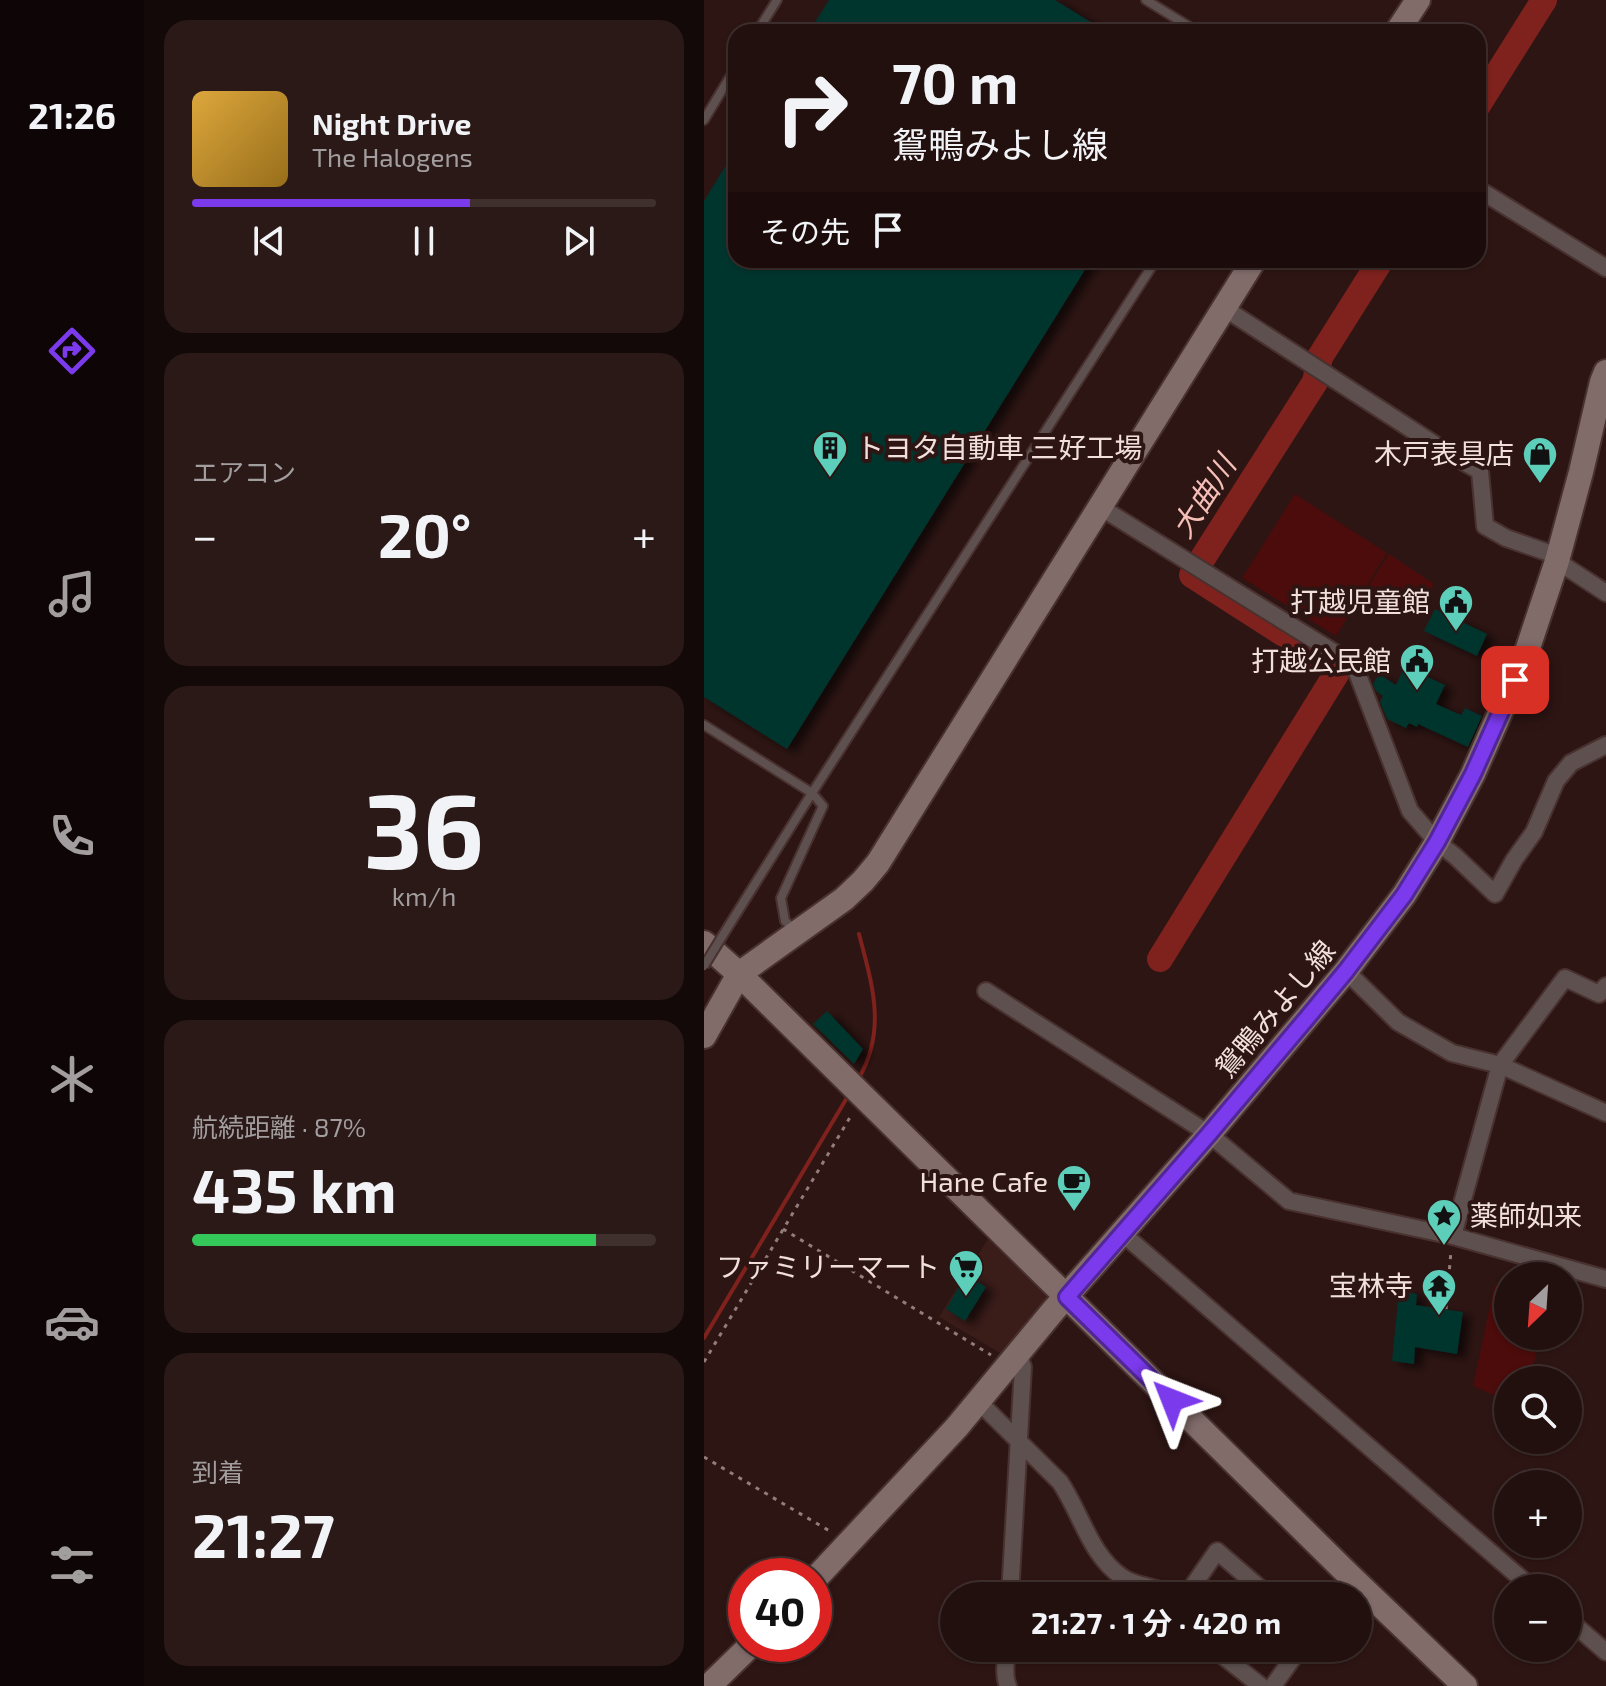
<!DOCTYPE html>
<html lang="ja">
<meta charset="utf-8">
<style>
:root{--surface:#22100e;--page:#2a1917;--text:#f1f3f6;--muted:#a29d9e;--line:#3f302e;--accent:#7c3aed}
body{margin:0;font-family:"Exo 2","Noto Sans JP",sans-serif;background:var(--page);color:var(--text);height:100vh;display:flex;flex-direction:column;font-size:30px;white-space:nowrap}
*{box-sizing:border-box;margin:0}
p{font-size:26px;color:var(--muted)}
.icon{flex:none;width:44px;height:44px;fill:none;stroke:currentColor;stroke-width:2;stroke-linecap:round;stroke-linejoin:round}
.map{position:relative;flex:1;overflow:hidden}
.details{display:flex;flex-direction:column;gap:20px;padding:20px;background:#130908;width:560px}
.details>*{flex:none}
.hud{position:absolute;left:24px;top:24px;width:758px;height:244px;border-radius:24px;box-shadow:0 2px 6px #0004,0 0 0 2px var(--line);background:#22100e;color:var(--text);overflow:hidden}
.needle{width:52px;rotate:205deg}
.buttons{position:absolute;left:790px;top:1262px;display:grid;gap:16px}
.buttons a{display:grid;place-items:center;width:88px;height:88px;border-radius:50%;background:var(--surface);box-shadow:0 2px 6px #0004,0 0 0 2px var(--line);font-size:40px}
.speed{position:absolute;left:24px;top:1558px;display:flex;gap:16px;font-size:40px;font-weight:700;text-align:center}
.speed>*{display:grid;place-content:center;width:104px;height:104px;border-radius:50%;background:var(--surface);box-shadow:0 2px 6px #0004,0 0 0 2px var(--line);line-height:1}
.speed .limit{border:12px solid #d22;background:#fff;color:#111}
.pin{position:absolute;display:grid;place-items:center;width:68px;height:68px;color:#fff;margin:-34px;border-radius:16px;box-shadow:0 4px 12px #0006}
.me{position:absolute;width:88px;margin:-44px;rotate:315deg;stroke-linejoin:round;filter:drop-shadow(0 0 6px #0008)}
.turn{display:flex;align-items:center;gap:28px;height:168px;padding:0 32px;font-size:36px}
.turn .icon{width:104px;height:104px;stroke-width:2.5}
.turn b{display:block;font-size:56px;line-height:68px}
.then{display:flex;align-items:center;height:76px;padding:0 32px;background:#0003;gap:16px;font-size:30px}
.big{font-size:60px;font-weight:700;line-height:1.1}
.details .tile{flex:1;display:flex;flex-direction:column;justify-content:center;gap:12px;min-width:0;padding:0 28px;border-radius:24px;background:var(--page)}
.details .dial{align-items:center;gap:0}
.dial b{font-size:104px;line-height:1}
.song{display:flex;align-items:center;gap:24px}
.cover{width:96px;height:96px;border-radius:12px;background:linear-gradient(135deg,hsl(40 70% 55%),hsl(40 70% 35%))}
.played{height:8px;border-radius:4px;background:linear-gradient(90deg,var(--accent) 60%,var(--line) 60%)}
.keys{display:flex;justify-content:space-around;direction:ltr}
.heat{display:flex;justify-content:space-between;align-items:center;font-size:44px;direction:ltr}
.charge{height:12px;border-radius:6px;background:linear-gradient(90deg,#34c759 87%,var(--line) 0)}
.trip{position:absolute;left:236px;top:1582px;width:432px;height:80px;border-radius:40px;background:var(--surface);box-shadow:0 2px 6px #0004,0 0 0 2px var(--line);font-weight:700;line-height:80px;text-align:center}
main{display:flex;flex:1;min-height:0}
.tab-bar{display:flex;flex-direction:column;width:144px;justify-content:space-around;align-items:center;background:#0e0606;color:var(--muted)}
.tab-bar .icon{width:56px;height:56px}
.tab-bar .active{color:var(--accent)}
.tab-bar b{font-size:36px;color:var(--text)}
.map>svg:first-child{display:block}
</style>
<main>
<nav class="tab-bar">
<b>21:26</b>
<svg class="icon active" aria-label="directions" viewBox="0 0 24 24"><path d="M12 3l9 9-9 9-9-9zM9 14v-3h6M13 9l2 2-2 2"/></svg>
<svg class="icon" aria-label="music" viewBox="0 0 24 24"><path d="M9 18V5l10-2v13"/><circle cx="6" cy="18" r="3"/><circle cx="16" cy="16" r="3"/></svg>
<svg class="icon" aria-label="phone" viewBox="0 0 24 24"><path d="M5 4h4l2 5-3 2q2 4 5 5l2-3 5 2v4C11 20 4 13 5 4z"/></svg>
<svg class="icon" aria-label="climate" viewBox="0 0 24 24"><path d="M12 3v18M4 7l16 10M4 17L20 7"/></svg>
<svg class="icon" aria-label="car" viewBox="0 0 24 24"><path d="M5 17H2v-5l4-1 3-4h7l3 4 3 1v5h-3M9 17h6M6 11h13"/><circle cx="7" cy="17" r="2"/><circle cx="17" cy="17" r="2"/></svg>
<svg class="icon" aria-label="filters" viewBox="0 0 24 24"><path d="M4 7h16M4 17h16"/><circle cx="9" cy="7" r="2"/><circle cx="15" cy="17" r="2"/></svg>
</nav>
<section class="details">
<div class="tile">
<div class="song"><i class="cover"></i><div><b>Night Drive</b><p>The Halogens</p></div></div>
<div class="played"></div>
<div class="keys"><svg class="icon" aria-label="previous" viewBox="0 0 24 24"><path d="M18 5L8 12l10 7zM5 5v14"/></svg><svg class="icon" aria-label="pause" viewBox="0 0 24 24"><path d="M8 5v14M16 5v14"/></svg><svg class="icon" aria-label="next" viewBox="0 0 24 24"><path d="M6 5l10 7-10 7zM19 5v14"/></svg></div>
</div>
<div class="tile"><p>エアコン</p>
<div class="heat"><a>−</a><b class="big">20°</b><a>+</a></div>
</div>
<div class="tile dial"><b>36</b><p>km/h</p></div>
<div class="tile"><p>航続距離 · 87%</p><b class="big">435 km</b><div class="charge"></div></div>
<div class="tile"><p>到着</p><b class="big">21:27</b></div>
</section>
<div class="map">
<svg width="902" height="1686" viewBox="0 0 902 1686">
<defs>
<filter id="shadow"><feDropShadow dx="8" dy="4.5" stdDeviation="4" flood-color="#0009"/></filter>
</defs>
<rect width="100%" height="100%" fill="#2d1513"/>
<path fill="#3a1c19" d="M284,1239L343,1297L341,1312L303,1357L235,1317Z"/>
<g fill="#4b0c0b">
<path d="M591,494L683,553L632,636L538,578Z"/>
<path d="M685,554L730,584L711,614L665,585Z"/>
<path d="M804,1284V1336H835L827,1380H804V1401L769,1386L790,1286Z"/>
</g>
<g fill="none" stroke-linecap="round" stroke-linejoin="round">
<g stroke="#7f211d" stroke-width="4">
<path d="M155,1078C183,1029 168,984 155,934"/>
<path d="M0,1338L144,1096"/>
</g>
<g stroke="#7f211d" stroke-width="26">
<path d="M774,105L840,0"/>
<path d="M456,959L634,671L619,659L488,575L611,382L616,357L677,260"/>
</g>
</g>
<g fill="#03342d" filter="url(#shadow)">
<path d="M125,0H351L403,32H105Z"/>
<path d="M32,149V260H387L83,749L0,697V201Z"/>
<path d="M731,609L783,634L773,656L720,631Z"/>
<path d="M704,668L741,685L732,704L757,715L761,708L778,716L764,747L714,724L713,727L705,723L702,728L683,719L676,702L679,696L672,691L669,684L675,674L692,685L698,672Z"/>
<path d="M123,1011L159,1049L150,1064L109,1024Z"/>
<path d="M262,1275L282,1287L261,1321L242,1309Z"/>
<path d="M695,1291L713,1294L712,1305L759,1312L753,1354L711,1347L710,1364L688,1361Z"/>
</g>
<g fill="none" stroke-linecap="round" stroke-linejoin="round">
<g stroke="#48312f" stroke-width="12">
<g id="lane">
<path d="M442,0L494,32"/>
<path d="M53,32L73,0"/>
<path d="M0,120L32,67"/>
<path d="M0,725L108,793L119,806L77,898L81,921L91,930"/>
<path d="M19,935L108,793L452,260"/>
</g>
</g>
<g stroke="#48312f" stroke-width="20">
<g id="street">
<path d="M774,189L902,268"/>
<path d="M520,308L747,455L776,471L781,526L802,538L854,556"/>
<path d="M396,507L644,661L652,670L706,811L733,842L751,856L791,894L810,860L830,832L852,781L867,763L902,745"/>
<path d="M853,561L902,593"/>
<path d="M642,971L694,1022L748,1053L796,1065L902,1113"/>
<path d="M282,991L505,1134L585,1201L749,1236L902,1279"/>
<path d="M418,1233L828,1588"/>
<path d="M749,1236L796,1065L861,978L895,994L902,986"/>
<path d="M274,1401L356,1482C377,1513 386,1555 418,1577C433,1588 455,1586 471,1596"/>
<path d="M306,1596L319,1367L314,1353"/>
<path d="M482,1596L513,1551L565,1596"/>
<path d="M632,1596L646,1576"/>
<path d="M864,1619L902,1652"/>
<path d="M303,1648C302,1660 299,1675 304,1686"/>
<path d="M509,1648L557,1686"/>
<path d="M569,1686L596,1648"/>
</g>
</g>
<g stroke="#48312f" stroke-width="28">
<g id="secondary">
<path d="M693,32L714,0"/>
<path d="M0,943L35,974L646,1576L761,1686"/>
<path d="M0,1036L35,974L140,899L159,881L174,863L550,260"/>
<path d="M110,1580L253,1427L349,1311L505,1134L642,971L700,895L733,842L769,774L822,654L853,561L877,472L898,382L902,372"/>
<path d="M5,1686L48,1644"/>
</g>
</g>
<g stroke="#927d7a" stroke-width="3" stroke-dasharray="4 6" stroke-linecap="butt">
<path d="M79,1229L287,1355"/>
<path d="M742,1309L747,1251"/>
<path d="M0,1362L148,1114"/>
<path d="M0,1457L129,1533"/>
</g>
<use href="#lane" stroke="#5d504e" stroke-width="8"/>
<use href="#street" stroke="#5d504e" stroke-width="16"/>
<use href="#secondary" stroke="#816c6a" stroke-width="24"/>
<g stroke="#48312f" stroke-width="12" stroke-linecap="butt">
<path id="lane-bridge" d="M0,966L19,935"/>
</g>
<use href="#lane-bridge" stroke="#5d504e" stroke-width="8"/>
</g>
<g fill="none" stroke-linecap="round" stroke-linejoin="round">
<g stroke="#51269a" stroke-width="20">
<path id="route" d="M468,1400L363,1297L505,1134L603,1018L642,971L700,895L733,842L769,774L811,680"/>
</g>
<use href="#route" stroke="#7c3aed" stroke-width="14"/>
</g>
<defs>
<g id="building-pin" transform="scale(1.8)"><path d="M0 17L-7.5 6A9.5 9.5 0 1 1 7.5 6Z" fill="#5dceb9" stroke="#2d1513"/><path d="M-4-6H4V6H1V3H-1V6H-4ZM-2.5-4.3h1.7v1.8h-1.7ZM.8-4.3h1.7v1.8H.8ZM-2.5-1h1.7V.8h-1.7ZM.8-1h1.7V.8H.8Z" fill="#111"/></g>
<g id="shop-pin" transform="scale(1.8)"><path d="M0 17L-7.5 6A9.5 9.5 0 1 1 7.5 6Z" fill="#5dceb9" stroke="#2d1513"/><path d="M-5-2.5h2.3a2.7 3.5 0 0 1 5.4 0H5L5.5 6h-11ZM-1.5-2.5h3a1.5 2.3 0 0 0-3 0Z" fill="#111"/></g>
<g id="civic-pin" transform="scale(1.8)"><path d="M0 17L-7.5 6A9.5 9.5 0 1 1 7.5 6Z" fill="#5dceb9" stroke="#2d1513"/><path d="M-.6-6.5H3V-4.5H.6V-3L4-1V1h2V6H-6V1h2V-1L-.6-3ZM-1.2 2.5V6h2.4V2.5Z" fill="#111"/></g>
<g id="cafe-pin" transform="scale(1.8)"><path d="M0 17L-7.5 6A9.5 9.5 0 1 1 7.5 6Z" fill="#5dceb9" stroke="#2d1513"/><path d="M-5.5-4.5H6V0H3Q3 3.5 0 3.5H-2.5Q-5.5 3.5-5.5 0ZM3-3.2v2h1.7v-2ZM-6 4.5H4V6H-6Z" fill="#111"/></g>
<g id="sight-pin" transform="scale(1.8)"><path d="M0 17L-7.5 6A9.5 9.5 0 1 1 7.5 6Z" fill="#5dceb9" stroke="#2d1513"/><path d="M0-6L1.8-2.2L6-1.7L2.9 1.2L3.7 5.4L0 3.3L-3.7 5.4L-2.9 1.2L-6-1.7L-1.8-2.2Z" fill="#111"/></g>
<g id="supermarket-pin" transform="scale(1.8)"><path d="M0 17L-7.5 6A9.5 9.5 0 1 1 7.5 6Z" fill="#5dceb9" stroke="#2d1513"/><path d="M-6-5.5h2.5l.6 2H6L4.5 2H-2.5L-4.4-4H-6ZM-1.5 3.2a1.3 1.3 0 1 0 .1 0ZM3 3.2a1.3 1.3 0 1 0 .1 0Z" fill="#111"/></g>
<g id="temple-pin" transform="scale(1.8)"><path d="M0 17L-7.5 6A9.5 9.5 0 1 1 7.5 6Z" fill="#5dceb9" stroke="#2d1513"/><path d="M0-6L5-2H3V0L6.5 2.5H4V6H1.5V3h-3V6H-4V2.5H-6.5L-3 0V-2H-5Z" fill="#111"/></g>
</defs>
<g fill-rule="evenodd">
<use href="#building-pin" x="126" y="448"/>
<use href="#shop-pin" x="836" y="454"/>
<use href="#civic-pin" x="752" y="602"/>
<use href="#civic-pin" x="713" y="661"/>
<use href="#cafe-pin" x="370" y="1182"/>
<use href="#sight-pin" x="740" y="1216"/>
<use href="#supermarket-pin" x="262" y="1267"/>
<use href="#temple-pin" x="735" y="1286"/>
</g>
<g text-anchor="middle" stroke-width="8" stroke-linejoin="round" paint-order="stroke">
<g font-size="28" fill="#f1dfdc" stroke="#2d1513" text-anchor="end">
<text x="152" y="458" text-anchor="start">トヨタ自動車 三好工場</text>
<text x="810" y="464">木戸表具店</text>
<text x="726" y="612">打越児童館</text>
<text x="687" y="671">打越公民館</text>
<text x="344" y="1192">Hane Cafe</text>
<text x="766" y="1226" text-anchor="start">薬師如来</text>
<text x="236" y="1277">ファミリーマート</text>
<text x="709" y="1296">宝林寺</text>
</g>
<g font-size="28" fill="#f1dfdc" stroke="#2d1513">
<text transform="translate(571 1009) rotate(-50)" y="10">鴛鴨みよし線</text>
</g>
<g font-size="30" font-style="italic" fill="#f5bfb8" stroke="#2d1513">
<text transform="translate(500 497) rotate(-57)" y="10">大曲川</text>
</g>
</g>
</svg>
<div class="buttons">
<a><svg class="needle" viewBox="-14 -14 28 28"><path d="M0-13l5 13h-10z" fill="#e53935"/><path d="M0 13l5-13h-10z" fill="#a29d9e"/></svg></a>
<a><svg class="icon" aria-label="search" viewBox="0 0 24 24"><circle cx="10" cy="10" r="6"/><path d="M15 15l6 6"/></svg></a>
<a>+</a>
<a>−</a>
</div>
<div class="speed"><div class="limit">40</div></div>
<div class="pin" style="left:811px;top:680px;background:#d93025"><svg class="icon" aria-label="arrive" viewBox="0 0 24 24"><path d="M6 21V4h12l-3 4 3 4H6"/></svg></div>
<svg class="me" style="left:468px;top:1400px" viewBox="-20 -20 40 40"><path d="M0-17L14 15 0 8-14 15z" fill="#7c3aed" stroke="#fff" stroke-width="4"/></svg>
<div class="trip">21:27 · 1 分 · 420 m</div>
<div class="hud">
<div class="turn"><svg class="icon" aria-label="right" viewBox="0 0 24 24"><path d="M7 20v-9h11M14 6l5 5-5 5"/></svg><div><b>70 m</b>鴛鴨みよし線</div></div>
<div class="then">その先<svg class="icon" aria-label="arrive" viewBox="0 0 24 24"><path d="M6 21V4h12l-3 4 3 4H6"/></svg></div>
</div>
</div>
</main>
